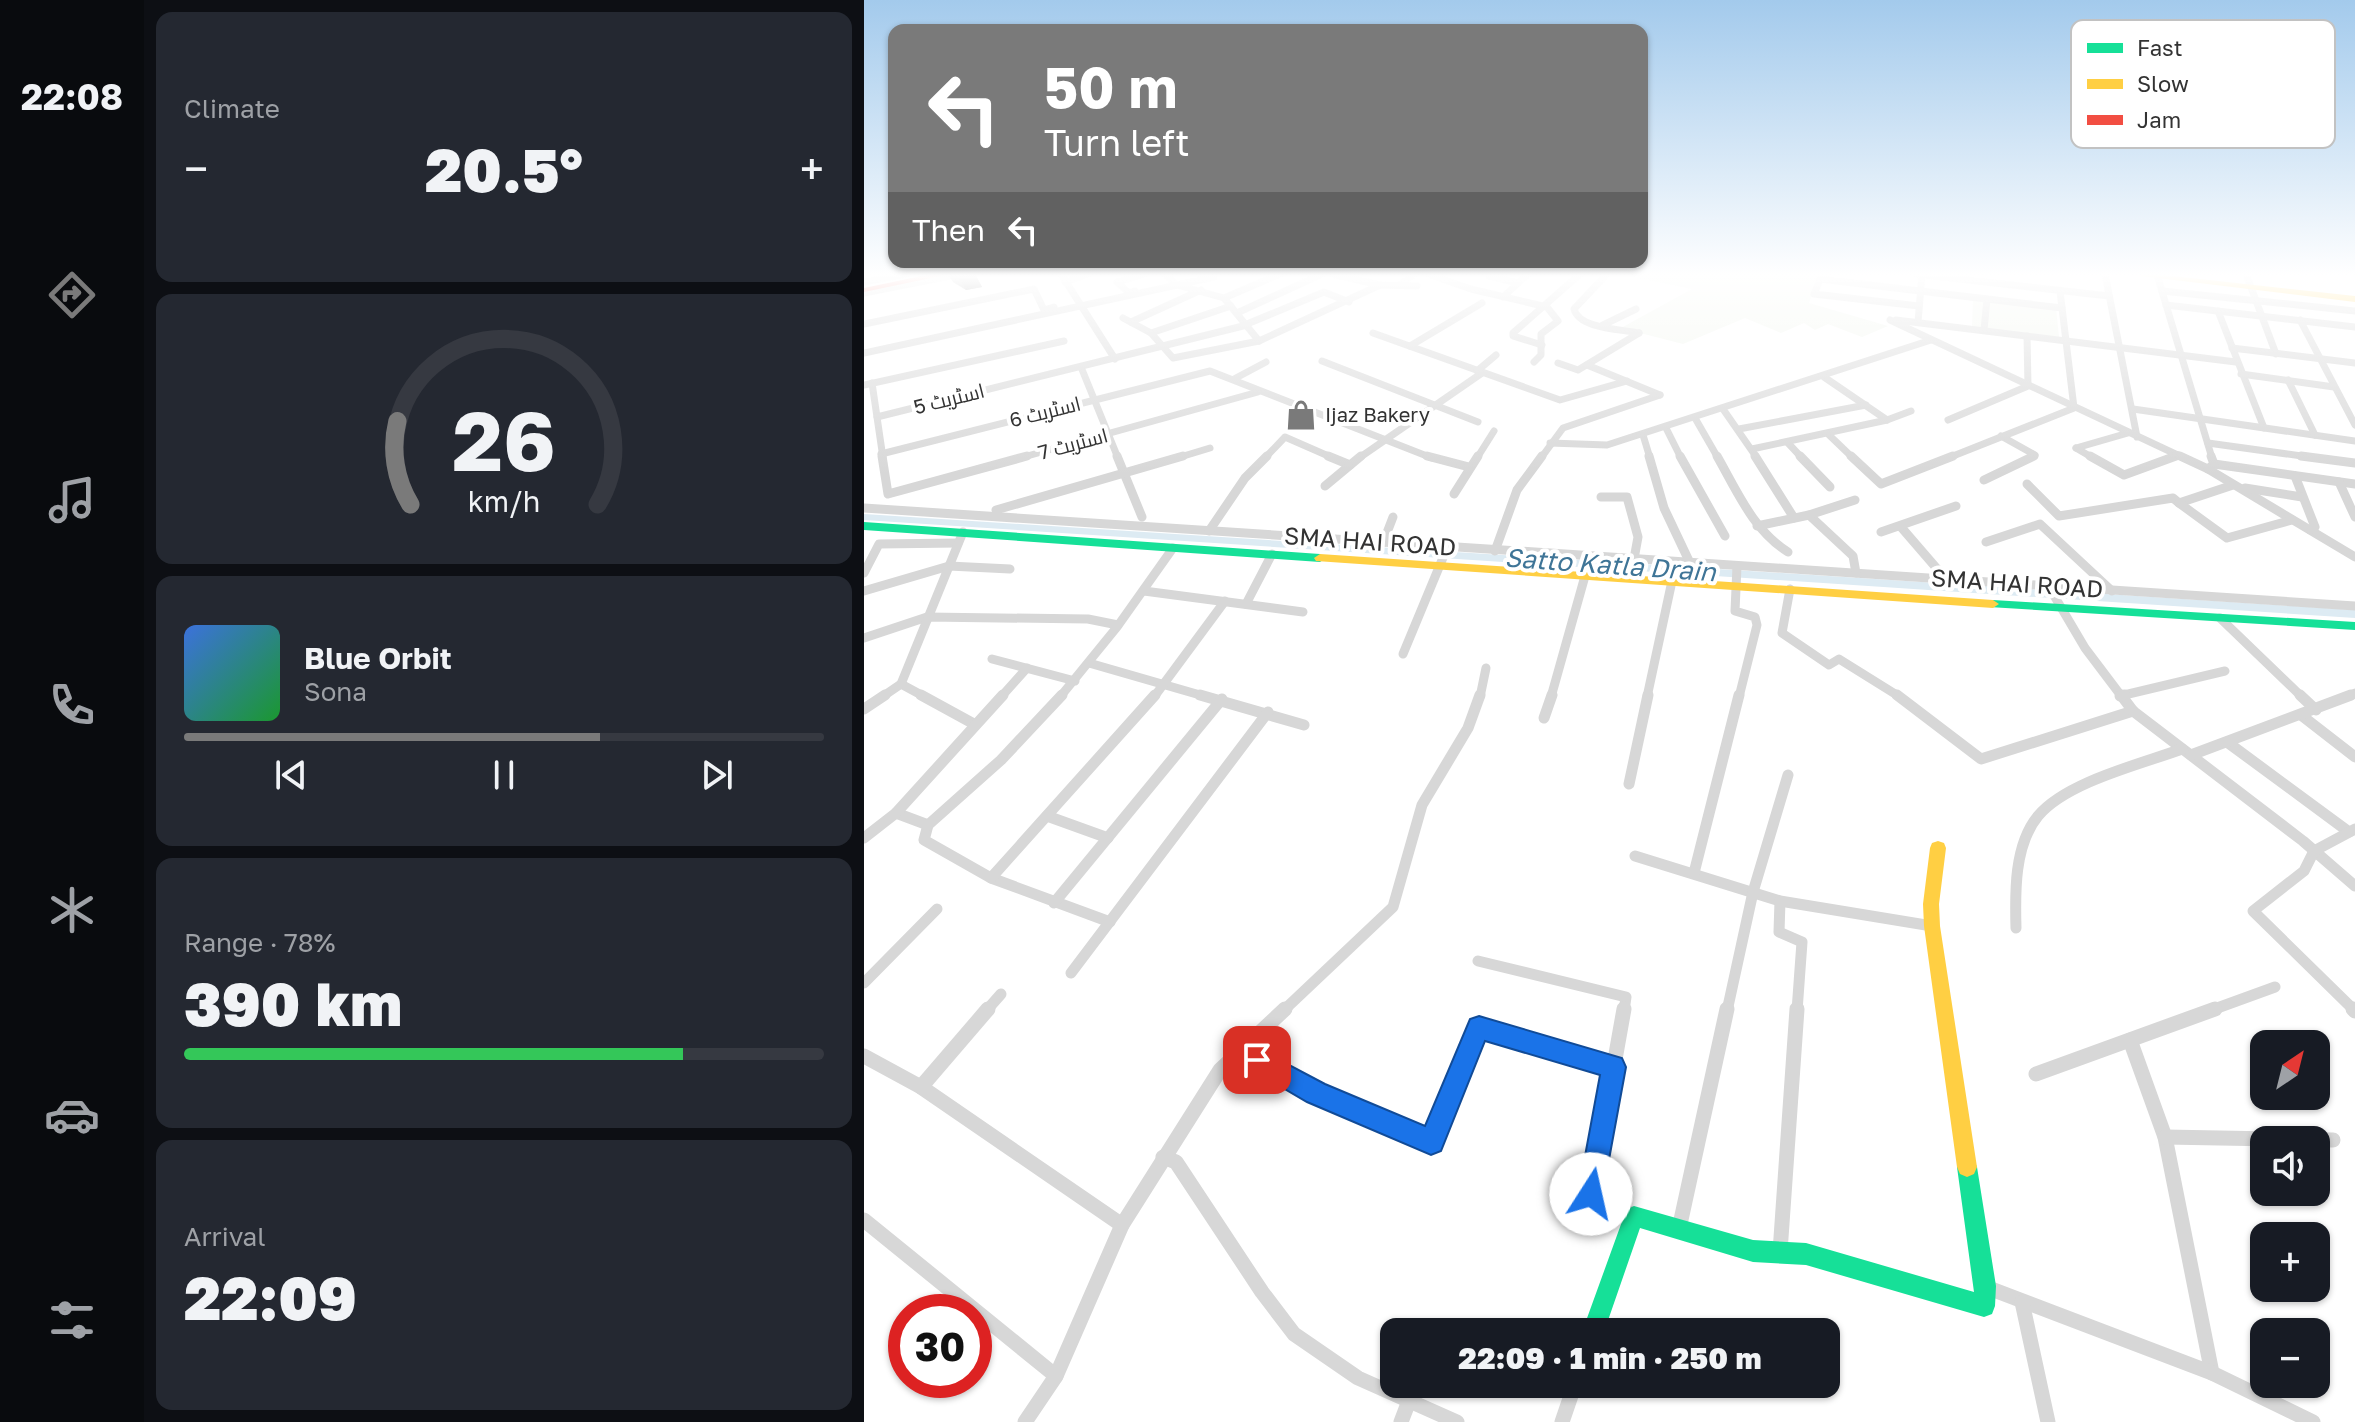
<!DOCTYPE html>
<meta charset="utf-8">
<style>
:root{--surface:#171b24;--page:#242831;--text:#f1f3f6;--muted:#9ea1a6;--line:#363941;--accent:#7a7a7a}
body{margin:0;font-family:"Golos Text",Cairo,sans-serif;background:var(--page);color:var(--text);height:100vh;display:flex;flex-direction:column;font-size:30px;white-space:nowrap}
*{box-sizing:border-box;margin:0}
p{font-size:26px;color:var(--muted)}
.icon{flex:none;width:44px;height:44px;fill:none;stroke:currentColor;stroke-width:2;stroke-linecap:round;stroke-linejoin:round}
.map{position:relative;flex:1;overflow:hidden}
.sheet{display:flex;flex-direction:column;gap:12px;padding:12px;background:#0d0f14;width:720px}
.sheet>*{flex:none}
.banner{position:absolute;left:24px;top:24px;width:760px;height:244px;border-radius:16px;box-shadow:0 2px 6px #0004;background:#7a7a7a;color:#fff;overflow:hidden}
.needle{width:52px;rotate:35deg}
.controls{position:absolute;left:1386px;top:1030px;display:grid;gap:16px}
.controls a{display:grid;place-items:center;width:80px;height:80px;border-radius:16px;background:var(--surface);box-shadow:0 2px 6px #0004;font-size:40px}
.speed{position:absolute;left:24px;top:1294px;display:flex;gap:16px;font-size:40px;font-weight:700;text-align:center}
.speed>*{display:grid;place-content:center;width:104px;height:104px;border-radius:50%;background:var(--surface);box-shadow:0 2px 6px #0004;line-height:1}
.speed .limit{border:12px solid #d22;background:#fff;color:#111}
.pin{position:absolute;display:grid;place-items:center;width:68px;height:68px;color:#fff;margin:-34px;border-radius:16px;box-shadow:0 4px 12px #0006}
.me{position:absolute;width:88px;margin:-44px;rotate:10deg;stroke-linejoin:round;filter:drop-shadow(0 0 6px #0008)}
.turn{display:flex;align-items:center;gap:28px;height:168px;padding:0 24px;font-size:36px}
.turn .icon{width:104px;height:104px;stroke-width:2.5}
.turn b{display:block;font-size:56px;line-height:68px}
.then{display:flex;align-items:center;height:76px;padding:0 24px;background:#0003;gap:16px;font-size:30px}
.big{font-size:60px;font-weight:800;line-height:1.1}
.sheet .tile{flex:1;display:flex;flex-direction:column;justify-content:center;gap:12px;min-width:0;padding:0 28px;border-radius:16px;background:var(--page)}
.sheet .dial{align-items:center;gap:0}
.dial svg{height:208px;overflow:visible;fill:none;stroke:var(--line);stroke-width:7;stroke-linecap:round;text-anchor:middle}
.dial text{fill:var(--text);stroke:none}
.song{display:flex;align-items:center;gap:24px}
.cover{width:96px;height:96px;border-radius:12px;background:linear-gradient(135deg,hsl(220 70% 55%),hsl(130 70% 35%))}
.played{height:8px;border-radius:4px;background:linear-gradient(90deg,var(--accent) 65%,var(--line) 65%)}
.keys{display:flex;justify-content:space-around;direction:ltr}
.heat{display:flex;justify-content:space-between;align-items:center;font-size:44px;direction:ltr}
.charge{height:12px;border-radius:6px;background:linear-gradient(90deg,#34c759 78%,var(--line) 0)}
.trip{position:absolute;left:516px;top:1318px;width:460px;height:80px;border-radius:16px;background:var(--surface);box-shadow:0 2px 6px #0004;font-weight:800;line-height:80px;text-align:center}
main{display:flex;flex:1;min-height:0}
.tabs{display:flex;flex-direction:column;width:144px;justify-content:space-around;align-items:center;background:#090b0e;color:var(--muted)}
.tabs .icon{width:56px;height:56px}
.tabs .active{color:var(--accent)}
.tabs b{font-size:36px;color:var(--text)}
.map>svg:first-child{display:block}
</style>
<main>
<nav class="tabs">
<b>22:08</b>
<svg class="icon active" aria-label="directions" viewBox="0 0 24 24"><path d="M12 3l9 9-9 9-9-9zM9 14v-3h6M13 9l2 2-2 2"/></svg>
<svg class="icon" aria-label="music" viewBox="0 0 24 24"><path d="M9 18V5l10-2v13"/><circle cx="6" cy="18" r="3"/><circle cx="16" cy="16" r="3"/></svg>
<svg class="icon" aria-label="phone" viewBox="0 0 24 24"><path d="M5 4h4l2 5-3 2q2 4 5 5l2-3 5 2v4C11 20 4 13 5 4z"/></svg>
<svg class="icon" aria-label="climate" viewBox="0 0 24 24"><path d="M12 3v18M4 7l16 10M4 17L20 7"/></svg>
<svg class="icon" aria-label="car" viewBox="0 0 24 24"><path d="M5 17H2v-5l4-1 3-4h7l3 4 3 1v5h-3M9 17h6M6 11h13"/><circle cx="7" cy="17" r="2"/><circle cx="17" cy="17" r="2"/></svg>
<svg class="icon" aria-label="filters" viewBox="0 0 24 24"><path d="M4 7h16M4 17h16"/><circle cx="9" cy="7" r="2"/><circle cx="15" cy="17" r="2"/></svg>
</nav>
<section class="sheet">
<div class="tile"><p>Climate</p>
<div class="heat"><a>−</a><b class="big">20.5°</b><a>+</a></div>
</div>
<div class="tile dial"><svg viewBox="0 0 100 80">
<path d="M14 69A42 42 0 1 1 86 69"/>
<path d="M14 69A42 42 0 0 1 9 37" stroke="#7a7a7a"/>
<text x="50" y="56" font-size="32" font-weight="700">26</text>
<text x="50" y="72" font-size="11">km/h</text>
</svg></div>
<div class="tile">
<div class="song"><i class="cover"></i><div><b>Blue Orbit</b><p>Sona</p></div></div>
<div class="played"></div>
<div class="keys"><svg class="icon" aria-label="previous" viewBox="0 0 24 24"><path d="M18 5L8 12l10 7zM5 5v14"/></svg><svg class="icon" aria-label="pause" viewBox="0 0 24 24"><path d="M8 5v14M16 5v14"/></svg><svg class="icon" aria-label="next" viewBox="0 0 24 24"><path d="M6 5l10 7-10 7zM19 5v14"/></svg></div>
</div>
<div class="tile"><p>Range · 78%</p><b class="big">390 km</b><div class="charge"></div></div>
<div class="tile"><p>Arrival</p><b class="big">22:09</b></div>
</section>
<div class="map">
<svg width="1491" height="1422" viewBox="0 0 1491 1422">
<rect width="100%" height="100%" fill="#fff"/>
<g fill="#f1f5ed">
<path d="M753,274H955L945,303L1024,326L998,337L964,324L951,330L940,323L917,333L881,318L819,344L757,328L828,289Z"/>
<path d="M1109,300L1192,308L1195,337L1108,327Z"/>
</g>
<g fill="none" stroke-linecap="round" stroke-linejoin="round">
<path fill="#ddebf3" fill-rule="evenodd" d="M0,514L1491,610V618L0,520Z"/>
<g stroke="#d7d7d7" stroke-width="7">
<path d="M197,274L251,359"/>
<path d="M301,274L313,285L360,298L395,341"/>
<path d="M468,274L516,285L553,286"/>
<path d="M564,274L607,289L683,307L694,321L677,334V355L670,362"/>
<path d="M743,274L710,309C715,329 757,329 775,333"/>
<path d="M1052,274L1245,296"/>
<path d="M1241,274L1273,437"/>
<path d="M1382,274L1412,354"/>
<path d="M958,275L950,294L1055,306"/>
<path d="M625,276L654,283"/>
<path d="M1294,278L1348,458"/>
<path d="M956,279L1198,308"/>
<path d="M0,282L42,274"/>
<path d="M201,282L224,274"/>
<path d="M537,284L550,274"/>
<path d="M271,291L265,293L253,282L280,274"/>
<path d="M1298,291L1491,311"/>
<path d="M0,293L96,274"/>
<path d="M639,297L664,274"/>
<path d="M360,298L416,274"/>
<path d="M1302,305L1491,327"/>
<path d="M1354,311L1400,428"/>
<path d="M373,313L458,274"/>
<path d="M259,318L287,333L309,358L395,341L516,285"/>
<path d="M1026,320L1320,458"/>
<path d="M1032,320L1372,362"/>
<path d="M1436,320L1491,425"/>
<path d="M267,322L337,290"/>
<path d="M1054,322L1058,274"/>
<path d="M0,324L170,289L180,310L190,307"/>
<path d="M383,324L460,292L485,302"/>
<path d="M739,325L772,309"/>
<path d="M1120,330L1123,299"/>
<path d="M287,333L367,306"/>
<path d="M509,333L696,400L763,381"/>
<path d="M678,345L649,336V333L716,274"/>
<path d="M546,346L618,303"/>
<path d="M1368,348L1491,363"/>
<path d="M0,353L350,277"/>
<path d="M458,361L614,422"/>
<path d="M694,363L714,370L775,333"/>
<path d="M723,365L796,395"/>
<path d="M217,367L254,458"/>
<path d="M613,371L632,355"/>
<path d="M1377,374L1470,387"/>
<path d="M960,377L1023,420"/>
<path d="M370,379L402,362"/>
<path d="M1424,380L1451,435"/>
<path d="M8,383L19,458"/>
<path d="M0,385L200,341"/>
<path d="M859,409L893,458"/>
<path d="M1269,409L1491,441"/>
<path d="M13,417L383,325"/>
<path d="M831,418L854,458"/>
<path d="M1084,420L1164,386L1163,336"/>
<path d="M802,428L817,458"/>
<path d="M875,429L1002,405"/>
<path d="M964,434L989,458"/>
<path d="M779,435L786,458"/>
<path d="M1137,436L1171,455L1166,458"/>
<path d="M686,443L743,445L1067,340"/>
<path d="M924,443L938,458"/>
<path d="M1344,443L1452,458"/>
<path d="M1212,448L1229,458"/>
<path d="M1212,448L1264,433"/>
<path d="M888,449L1023,420L1047,411"/>
<path d="M17,454L346,371L568,458"/>
<path d="M156,458L394,392"/>
<path d="M313,458L346,448"/>
<path d="M401,458L421,437L469,458"/>
<path d="M495,458L618,373"/>
<path d="M613,458L630,431"/>
<path d="M677,458L699,428L796,395"/>
<path d="M1084,458L1210,408L1196,291"/>
<path d="M1307,458L1314,455"/>
</g>
<g stroke="#d7d7d7" stroke-width="9">
<path d="M18,456L24,494L163,456"/>
<path d="M253,456L278,517"/>
<path d="M464,456L486,465"/>
<path d="M563,456L605,467"/>
<path d="M785,456L800,508L826,563"/>
<path d="M816,456L861,536"/>
<path d="M853,456C873,491 889,530 924,552"/>
<path d="M891,456L930,518"/>
<path d="M936,456L966,487"/>
<path d="M987,456L1017,484L1089,456"/>
<path d="M1226,456L1260,475L1312,456"/>
<path d="M1316,456L1344,469L1491,557"/>
<path d="M1437,456L1491,463"/>
<path d="M1350,464L1491,484"/>
<path d="M1344,469L1350,464L1347,456"/>
<path d="M1431,476L1451,527L1446,530"/>
<path d="M1120,480L1170,456"/>
<path d="M1475,482L1491,517"/>
<path d="M1163,484L1195,516L1309,498L1315,503L1369,485"/>
<path d="M461,486L497,456"/>
<path d="M1381,488L1438,497"/>
<path d="M590,494L614,456"/>
<path d="M737,497H763L774,537L770,559"/>
<path d="M1315,503L1363,538L1428,520"/>
<path d="M0,508L1491,606"/>
<path d="M132,510L319,456"/>
<path d="M945,515L989,556L992,573"/>
<path d="M893,526L945,515L991,500"/>
<path d="M1037,527L1081,578"/>
<path d="M345,531L381,478L403,456"/>
<path d="M1017,532L1092,506"/>
<path d="M1122,542L1176,524L1248,591"/>
<path d="M519,543L529,517"/>
<path d="M631,551L653,490L678,456"/>
<path d="M873,566L871,611L891,617L893,625L875,697"/>
<path d="M0,573L15,544L94,543"/>
<path d="M1185,587L1221,648L1258,697"/>
<path d="M926,589L918,633L965,665L975,659L1036,697"/>
<path d="M0,591L85,566L146,569"/>
<path d="M280,591L439,612"/>
<path d="M382,604L408,554"/>
<path d="M1356,618L1438,697"/>
<path d="M0,638L63,617L224,619L254,625"/>
<path d="M539,654L583,548"/>
<path d="M128,659L211,681"/>
<path d="M225,663L343,697"/>
<path d="M37,684L61,697"/>
<path d="M1256,696L1361,671"/>
<path d="M18,697L37,684L99,532"/>
<path d="M137,697L163,668"/>
<path d="M196,697L253,627L309,548"/>
<path d="M290,697L361,601"/>
<path d="M616,697L622,668"/>
<path d="M687,697L721,576"/>
<path d="M783,697L808,581"/>
<path d="M1482,697L1491,693"/>
</g>
<g stroke="#d7d7d7" stroke-width="11">
<path d="M57,695L110,724"/>
<path d="M336,695L440,725"/>
<path d="M1033,695L1117,759L1269,711"/>
<path d="M1257,695L1269,711L1439,841L1491,886"/>
<path d="M1436,695L1452,710"/>
<path d="M1256,696L1261,695"/>
<path d="M0,709L21,695"/>
<path d="M1437,715L1491,757"/>
<path d="M680,718L688,695"/>
<path d="M1363,742L1485,832"/>
<path d="M1327,755L1487,695"/>
<path d="M765,784L784,695"/>
<path d="M32,813L64,825L60,840L127,878L246,922"/>
<path d="M183,816L244,838"/>
<path d="M64,825L137,760L198,695"/>
<path d="M0,838L32,813L139,695"/>
<path d="M771,856L916,901L1068,926"/>
<path d="M830,873L875,695"/>
<path d="M127,878L291,695"/>
<path d="M916,901L915,932L938,942L933,1011"/>
<path d="M190,903L358,699"/>
<path d="M1152,928C1151,893 1150,845 1174,816C1202,782 1277,764 1318,749"/>
<path d="M614,961L762,997L760,1011"/>
<path d="M207,973L404,712"/>
<path d="M0,983L73,909"/>
<path d="M122,1011L137,994"/>
<path d="M419,1011L529,907L558,805L604,728L616,695"/>
<path d="M863,1011L889,892L924,775"/>
<path d="M1345,1011L1411,987"/>
<path d="M1491,1011L1389,911L1440,871L1450,851L1491,829"/>
</g>
<g stroke="#d7d7d7" stroke-width="15">
<path d="M760,1009L727,1194L770,1216"/>
<path d="M1489,1009L1491,1011"/>
<path d="M1266,1040L1301,1137L1348,1373"/>
<path d="M375,1048L452,1093L567,1142L615,1028L749,1067"/>
<path d="M0,1056L57,1087L258,1225"/>
<path d="M1172,1074L1351,1009"/>
<path d="M57,1087L124,1009"/>
<path d="M1301,1137L1469,1140"/>
<path d="M299,1157L312,1162L398,1292L430,1334L494,1378L593,1422"/>
<path d="M0,1220L192,1376"/>
<path d="M815,1229L863,1009"/>
<path d="M916,1252L933,1009"/>
<path d="M1122,1287L1348,1373L1449,1422"/>
<path d="M1158,1302L1184,1422"/>
<path d="M161,1422L192,1376L258,1225L356,1070L421,1009"/>
<path d="M537,1422L545,1401"/>
<path d="M698,1422L711,1384"/>
</g>
<g fill="#16e098" fill-rule="evenodd">
<path d="M0,522L456,554L462,558L456,562L0,530Z"/>
<path d="M1129,600L1491,622V630L1125,607L1123,604Z"/>
<path d="M1103,1157L1110,1160L1113,1167L1132,1286L1131,1306L1128,1314L1120,1317L942,1265L889,1262L776,1228L740,1332H718L760,1216L763,1209L770,1206L889,1240L942,1243L1110,1292L1093,1167L1096,1160Z"/>
</g>
<g fill="#ffcf43" fill-rule="evenodd">
<path d="M1261,274H1291L1491,296V302Z"/>
<path d="M456,554L1129,600L1135,604L1129,608L452,561L450,558Z"/>
<path d="M1074,841L1080,843L1082,848L1075,904L1076,926L1113,1167L1110,1174L1103,1177L1096,1174L1093,1167L1060,926L1059,904L1066,848L1068,843Z"/>
</g>
<path fill="#f24e42" fill-rule="evenodd" d="M67,274H86L0,292V288Z"/>
</g>
<path fill="#6f6f6f" d="M84,274H111L118,287L102,290L89,282Z"/>
<path fill="#5a5a5a" d="M106,274H111L118,287L102,290L95,277Z"/>
<linearGradient id="sky" x2="0" y2="1"><stop stop-color="#a3caec"/><stop offset="0.58" stop-color="#fff"/><stop offset="1" stop-color="#fff" stop-opacity="0"/></linearGradient>
<rect width="1491" height="474" fill="url(#sky)"/>
<path fill="#1a73e8" stroke="#114b97" stroke-width="2" d="M615,1016L758,1058L762,1067L737,1203L727,1207L718,1203L714,1194L736,1075L621,1041L577,1151L567,1155L443,1102L385,1068L381,1060L385,1051L393,1048L461,1084L561,1126L606,1019Z"/>
<defs>
<g id="shop-bare" transform="scale(2.4)"><path d="M-5-2.5h2.3a2.7 3.5 0 0 1 5.4 0H5L5.5 6h-11ZM-1.5-2.5h3a1.5 2.3 0 0 0-3 0Z" fill="#7a7a7a" stroke="#fff" stroke-width="2.5" paint-order="stroke"/></g>
</defs>
<g fill-rule="evenodd">
<use href="#shop-bare" x="437" y="415"/>
</g>
<g text-anchor="middle" stroke-width="8" stroke-linejoin="round" paint-order="stroke">
<g font-size="20" fill="#333" stroke="#fff">
<text transform="translate(85 399) rotate(-14)" y="7">اسٹریٹ 5</text>
<text transform="translate(181 412) rotate(-14)" y="7">اسٹریٹ 6</text>
<text transform="translate(209 444) rotate(-15)" y="7">اسٹریٹ 7</text>
</g>
<g font-size="20" fill="#333" stroke="#fff" text-anchor="start">
<text x="461" y="422">Ijaz Bakery</text>
</g>
<g font-size="24" fill="#333" stroke="#fff">
<text transform="translate(506 542) rotate(4)" y="8">SMA HAI ROAD</text>
<text transform="translate(1153 584) rotate(4)" y="8">SMA HAI ROAD</text>
</g>
<g font-size="26" font-style="italic" fill="#3f7597" stroke="#fff">
<text transform="translate(746 565) rotate(4)" y="9">Satto Katla Drain</text>
</g>
</g>
<rect x="1207" y="20" width="264" height="128" rx="12" fill="#fff" stroke="#c2c2c2" stroke-width="2"/>
<rect x="1223" y="43" width="36" height="10" fill="#16e098"/>
<rect x="1223" y="79" width="36" height="10" fill="#ffcf43"/>
<rect x="1223" y="115" width="36" height="10" fill="#f24e42"/>
<g font-size="22" fill="#333">
<text x="1273" y="56">Fast</text>
<text x="1273" y="92">Slow</text>
<text x="1273" y="128">Jam</text>
</g>
</svg>
<div class="controls">
<a><svg class="needle" viewBox="-14 -14 28 28"><path d="M0-13l5 13h-10z" fill="#e53935"/><path d="M0 13l5-13h-10z" fill="#9ea1a6"/></svg></a>
<a><svg class="icon" aria-label="sound" viewBox="0 0 24 24"><path d="M4 9h4l5-4v14l-5-4H4zM17 9q2 3 0 6"/></svg></a>
<a>+</a>
<a>−</a>
</div>
<div class="speed"><div class="limit">30</div></div>
<div class="pin" style="left:393px;top:1060px;background:#d93025"><svg class="icon" aria-label="arrive" viewBox="0 0 24 24"><path d="M6 21V4h12l-3 4 3 4H6"/></svg></div>
<svg class="me" style="left:727px;top:1194px" viewBox="-20 -20 40 40"><circle r="19" fill="#fff"/><path d="M0-13L10 11 0 6-10 11z" fill="#1a73e8"/></svg>
<div class="trip">22:09 · 1 min · 250 m</div>
<div class="banner">
<div class="turn"><svg class="icon" aria-label="left" viewBox="0 0 24 24"><path d="M17 20v-9H6M10 6l-5 5 5 5"/></svg><div><b>50 m</b>Turn left</div></div>
<div class="then">Then<svg class="icon" aria-label="left" viewBox="0 0 24 24"><path d="M17 20v-9H6M10 6l-5 5 5 5"/></svg></div>
</div>
</div>
</main>
